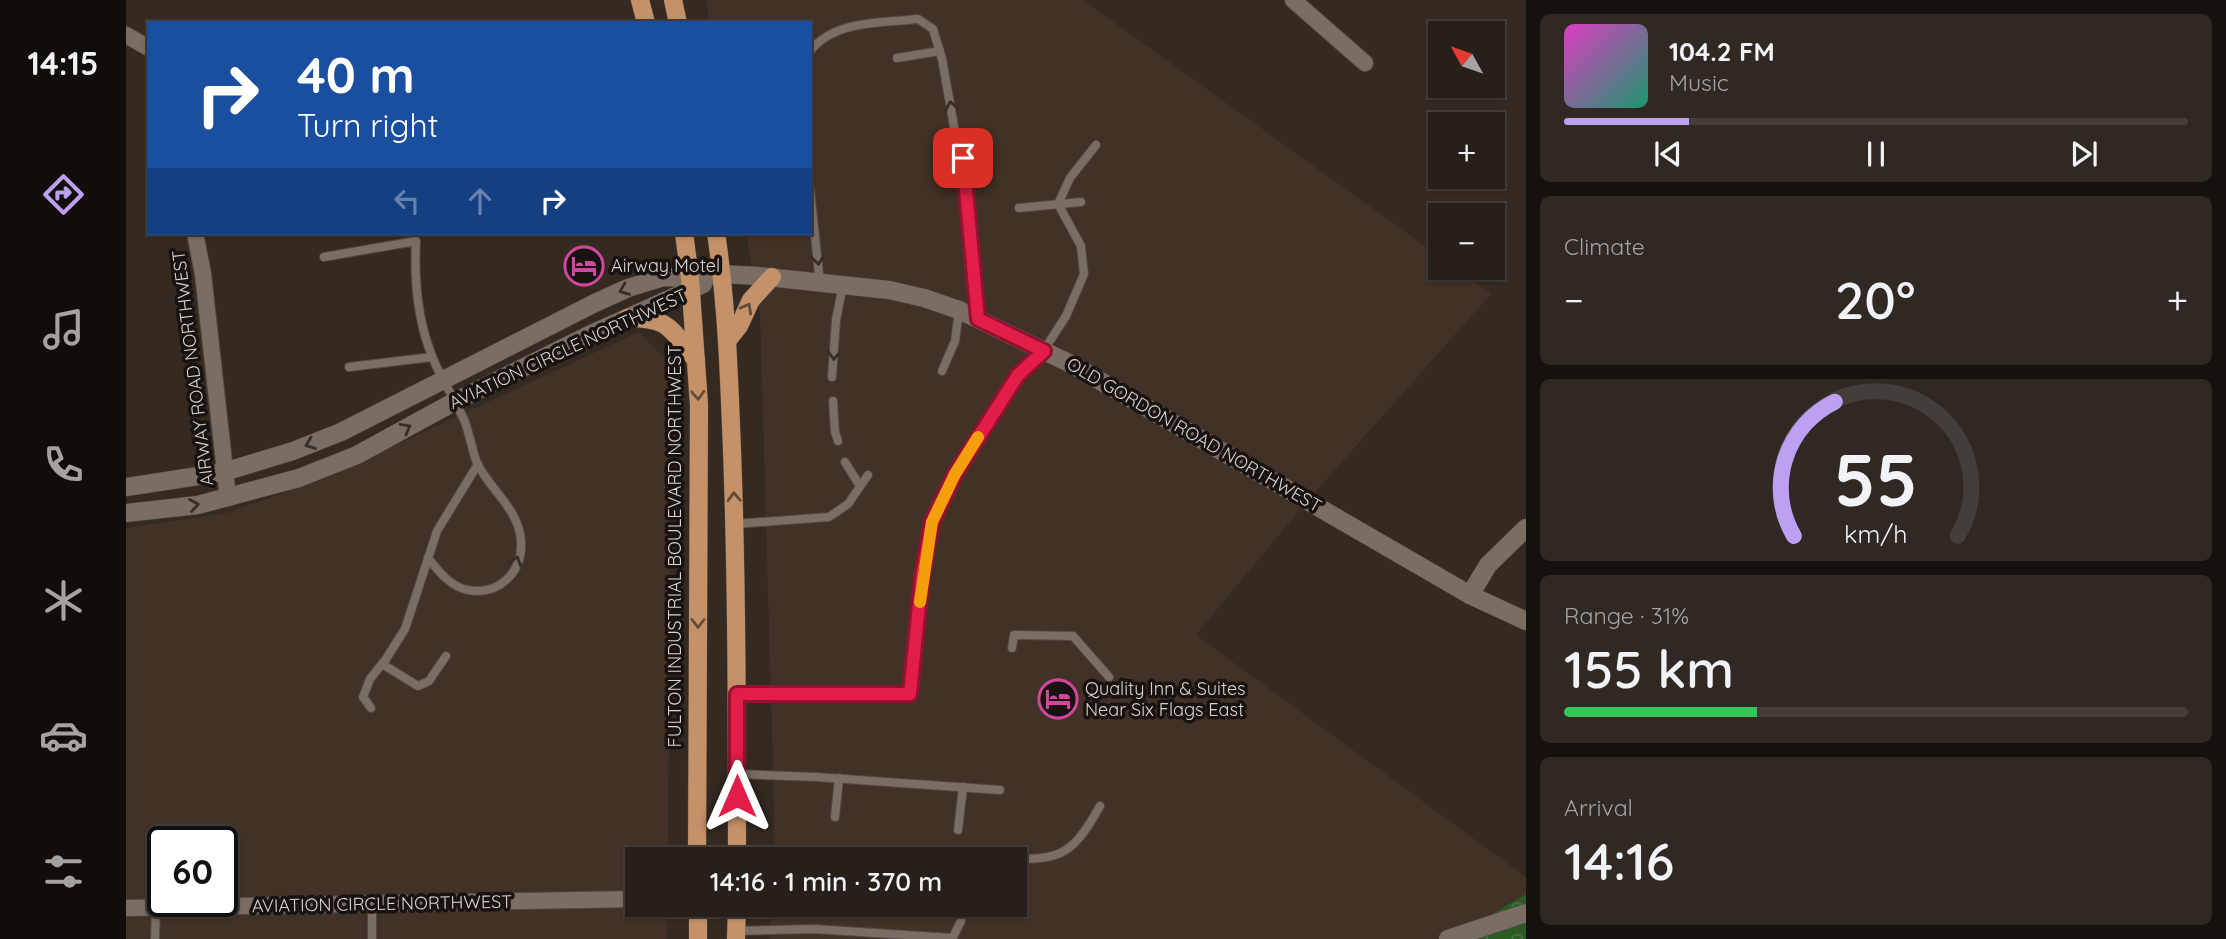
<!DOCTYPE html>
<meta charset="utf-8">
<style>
:root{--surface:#27201a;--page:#2f2823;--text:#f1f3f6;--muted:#a4a3a2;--line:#433e39;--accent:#bca0f2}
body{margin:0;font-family:Quicksand,sans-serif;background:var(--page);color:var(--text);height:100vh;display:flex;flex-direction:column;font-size:26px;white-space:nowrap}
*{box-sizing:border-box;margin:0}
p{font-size:23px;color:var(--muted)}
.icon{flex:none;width:38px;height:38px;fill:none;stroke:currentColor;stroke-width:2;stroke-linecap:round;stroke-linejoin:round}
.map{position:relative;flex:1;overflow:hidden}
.panel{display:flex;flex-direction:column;gap:14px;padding:14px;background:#15120e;width:700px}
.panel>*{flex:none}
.guide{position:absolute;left:21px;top:21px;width:665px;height:214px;border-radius:0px;box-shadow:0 2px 5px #0004,0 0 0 2px var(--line);background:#1a4fa0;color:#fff;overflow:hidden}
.needle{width:46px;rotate:310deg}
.controls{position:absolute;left:1302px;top:21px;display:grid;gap:14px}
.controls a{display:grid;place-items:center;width:77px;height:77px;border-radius:0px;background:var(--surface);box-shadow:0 2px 5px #0004,0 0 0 2px var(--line);font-size:35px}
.speed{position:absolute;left:21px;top:826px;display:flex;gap:14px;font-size:35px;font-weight:700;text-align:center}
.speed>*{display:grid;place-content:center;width:91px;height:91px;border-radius:50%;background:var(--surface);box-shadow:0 2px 5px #0004,0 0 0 2px var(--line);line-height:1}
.speed .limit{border:4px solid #111;border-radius:10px;background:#fff;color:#111}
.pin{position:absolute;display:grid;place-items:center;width:60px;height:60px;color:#fff;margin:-30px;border-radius:14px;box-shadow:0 4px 10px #0006}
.me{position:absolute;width:77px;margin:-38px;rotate:0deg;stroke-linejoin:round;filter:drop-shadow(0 0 5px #0008)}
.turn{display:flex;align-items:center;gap:24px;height:147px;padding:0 35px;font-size:32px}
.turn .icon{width:91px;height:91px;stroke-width:2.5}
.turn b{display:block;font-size:49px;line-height:60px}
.lanes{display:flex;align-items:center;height:66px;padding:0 35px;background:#0003;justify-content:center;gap:35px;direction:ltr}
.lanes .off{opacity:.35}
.big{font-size:52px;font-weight:600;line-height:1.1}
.panel .widget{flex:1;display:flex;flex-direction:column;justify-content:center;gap:10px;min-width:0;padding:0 24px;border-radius:10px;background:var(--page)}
.panel .dial{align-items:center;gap:0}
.dial svg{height:182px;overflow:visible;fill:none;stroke:var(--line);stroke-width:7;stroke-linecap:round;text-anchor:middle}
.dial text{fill:var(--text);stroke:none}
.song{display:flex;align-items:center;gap:21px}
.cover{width:84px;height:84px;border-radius:10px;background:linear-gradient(135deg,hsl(310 70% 55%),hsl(160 70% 35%))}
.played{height:7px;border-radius:4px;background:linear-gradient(90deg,var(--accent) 20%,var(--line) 20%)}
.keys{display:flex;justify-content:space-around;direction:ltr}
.heat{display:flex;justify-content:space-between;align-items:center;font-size:38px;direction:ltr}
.charge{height:10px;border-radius:5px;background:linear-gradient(90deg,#34c759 31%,var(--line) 0)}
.trip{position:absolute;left:499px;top:847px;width:402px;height:70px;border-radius:0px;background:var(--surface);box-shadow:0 2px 5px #0004,0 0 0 2px var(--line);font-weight:600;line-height:70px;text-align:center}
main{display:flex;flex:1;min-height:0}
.tab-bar{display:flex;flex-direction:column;width:126px;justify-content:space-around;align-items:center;background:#100d0a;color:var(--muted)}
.tab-bar .icon{width:49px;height:49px}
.tab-bar .selected{color:var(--accent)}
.tab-bar b{font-size:32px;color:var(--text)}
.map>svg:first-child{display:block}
</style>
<main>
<nav class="tab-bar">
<b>14:15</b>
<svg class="icon selected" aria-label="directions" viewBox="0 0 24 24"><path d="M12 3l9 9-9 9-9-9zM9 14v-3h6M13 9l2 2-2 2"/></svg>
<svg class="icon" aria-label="music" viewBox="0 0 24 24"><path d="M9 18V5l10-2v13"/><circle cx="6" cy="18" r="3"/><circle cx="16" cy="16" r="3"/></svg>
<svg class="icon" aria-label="phone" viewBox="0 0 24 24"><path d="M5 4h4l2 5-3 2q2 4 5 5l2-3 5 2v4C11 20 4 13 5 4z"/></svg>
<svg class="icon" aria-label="climate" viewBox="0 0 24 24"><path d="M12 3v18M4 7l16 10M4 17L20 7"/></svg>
<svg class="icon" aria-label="car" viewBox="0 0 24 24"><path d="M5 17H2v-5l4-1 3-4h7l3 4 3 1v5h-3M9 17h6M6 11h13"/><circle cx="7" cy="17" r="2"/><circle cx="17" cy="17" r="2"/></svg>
<svg class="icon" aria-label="filters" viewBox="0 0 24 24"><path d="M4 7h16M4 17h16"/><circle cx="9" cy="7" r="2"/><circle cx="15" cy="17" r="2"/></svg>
</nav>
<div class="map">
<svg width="1400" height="939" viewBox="0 0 1400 939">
<defs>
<pattern id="forest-crowns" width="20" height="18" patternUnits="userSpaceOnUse" patternTransform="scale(1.75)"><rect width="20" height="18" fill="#2a5c24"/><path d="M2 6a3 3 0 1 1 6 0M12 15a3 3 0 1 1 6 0" fill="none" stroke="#487243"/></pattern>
</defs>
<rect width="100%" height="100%" fill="#342a22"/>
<g fill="#413126" fill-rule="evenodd">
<path d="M580,0H957L1314,257V268H1329L1365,294L1183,499L1070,635L1400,877V894L1324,939H644L645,905H889V859H647L648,804L634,314L620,233H684V23H584Z"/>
<path d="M513,332L545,365L542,859H511V905H542L541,939H0V528L100,513L194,480ZM37,842H96V901H37Z"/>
</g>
<path fill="url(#forest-crowns)" d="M1400,894V939H1324Z"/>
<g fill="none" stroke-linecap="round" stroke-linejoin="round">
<g stroke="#514842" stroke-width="10">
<g id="lane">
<path d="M684,51C709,20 755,23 792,19L807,29L816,59L829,132L837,158L852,319"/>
<path d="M771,58L814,51"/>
<path d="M684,189L694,283"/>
<path d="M893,208L955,202"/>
<path d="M198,257L290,241C288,280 292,324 308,361C317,382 330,401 339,422C344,436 346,450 351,463C364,490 393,509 395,541C397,572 373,596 342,590C325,587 313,572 302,558"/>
<path d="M223,367L306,357"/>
<path d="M816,371L829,341L833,310"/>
<path d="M706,377L710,320L717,285"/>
<path d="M707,401L709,432L712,441"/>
<path d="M719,462L734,486"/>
<path d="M609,524L703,517L722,504L742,475"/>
<path d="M886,648L888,635L947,636L983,677"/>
<path d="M256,664L292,686L303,681L320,656"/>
<path d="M611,694H784L796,576L806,522L829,474L892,375L918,350L940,316L958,274L955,246L932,204L944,178L970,145"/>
<path d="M245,708L237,697L244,679L260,659L279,629L311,531L352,464"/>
<path d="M611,774L690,777L874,790"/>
<path d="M709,817L713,778"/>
<path d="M832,830L837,787"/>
<path d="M869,858C930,860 943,862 974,806"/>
<path d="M611,931L688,929L826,938"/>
<path d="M29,939L30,908"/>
<path d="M246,939V904"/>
<path d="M826,939L835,921"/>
</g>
</g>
<g stroke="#514842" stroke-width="18">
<g id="street">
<path d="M1167,0L1239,63"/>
<path d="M0,35L23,48"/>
<path d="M69,233L77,274L102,498"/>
<path d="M0,908L511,899"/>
</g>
</g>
<g stroke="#514842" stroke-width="19">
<g id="secondary">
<path d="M0,487L98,472L167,451L215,432L469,303L502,288L538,277L564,278L596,274L632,276L763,290L798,298L833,310L945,364L1344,595L1400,621"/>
<path d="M0,513L72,505L173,478L231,455L328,402L463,335L577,284"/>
<path d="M1344,595L1362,565L1400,528"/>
<path d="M1322,939L1400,913"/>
</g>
</g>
<g stroke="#514842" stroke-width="19">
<g id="primary">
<path d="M514,0L520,23"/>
<path d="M547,0L552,23"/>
<path d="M558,233L564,278L573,405L571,859"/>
<path d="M590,233C601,305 603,377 606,450C611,586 611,723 611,859"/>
<path d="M501,318C545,318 544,329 570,360"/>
<path d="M601,341L613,326L625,300L646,277"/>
<path d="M572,905V939"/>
<path d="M610,939L611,905"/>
</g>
</g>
<use href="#lane" stroke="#796d64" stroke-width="8"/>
<use href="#street" stroke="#796d64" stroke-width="16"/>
<use href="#secondary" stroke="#796d64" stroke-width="18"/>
<use href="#primary" stroke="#c49169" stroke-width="18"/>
</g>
<defs><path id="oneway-chevron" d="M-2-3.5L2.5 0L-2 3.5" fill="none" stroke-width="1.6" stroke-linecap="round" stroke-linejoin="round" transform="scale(1.75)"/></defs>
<g stroke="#352e29">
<use href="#oneway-chevron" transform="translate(825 106) rotate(-100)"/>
<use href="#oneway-chevron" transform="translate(692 260) rotate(84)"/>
<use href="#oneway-chevron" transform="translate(498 290) rotate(158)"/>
<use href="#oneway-chevron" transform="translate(708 355) rotate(93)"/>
<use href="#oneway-chevron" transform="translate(280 428) rotate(-29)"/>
<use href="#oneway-chevron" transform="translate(184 444) rotate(159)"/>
<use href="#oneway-chevron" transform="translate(68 505) rotate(-9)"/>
<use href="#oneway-chevron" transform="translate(390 561) rotate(-73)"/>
</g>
<g stroke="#654c38">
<use href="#oneway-chevron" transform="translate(621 308) rotate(-61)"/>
<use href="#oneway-chevron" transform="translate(572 395) rotate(87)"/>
<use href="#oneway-chevron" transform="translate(608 497) rotate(-92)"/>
<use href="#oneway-chevron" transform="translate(572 623) rotate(90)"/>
</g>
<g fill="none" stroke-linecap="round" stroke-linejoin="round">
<g stroke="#92132f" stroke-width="18">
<path id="route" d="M611,796V694H784L796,576L806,522L829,474L892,375L918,351L852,319L837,158"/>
</g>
<use href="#route" stroke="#e11d48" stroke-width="12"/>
<path stroke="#f59e0b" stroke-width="12" d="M794,602L806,522L829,474L852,437"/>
</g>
<defs>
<g id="hotel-ring" transform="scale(2.0125)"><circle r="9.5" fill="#181310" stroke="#d1479c" stroke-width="1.5"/><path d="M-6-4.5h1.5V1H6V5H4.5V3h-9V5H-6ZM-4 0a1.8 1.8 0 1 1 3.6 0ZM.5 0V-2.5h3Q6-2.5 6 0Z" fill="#d1479c"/></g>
</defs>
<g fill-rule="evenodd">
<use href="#hotel-ring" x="458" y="266"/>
<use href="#hotel-ring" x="932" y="699"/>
</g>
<g text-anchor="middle" stroke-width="7" stroke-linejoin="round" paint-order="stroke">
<g font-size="18" fill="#dad3ce" stroke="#181310" text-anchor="start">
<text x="485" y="272">Airway Motel</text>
<text x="959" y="695">Quality Inn &amp; Suites<tspan x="959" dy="21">Near Six Flags East</tspan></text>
</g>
<g font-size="18" fill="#dad3ce" stroke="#181310">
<text transform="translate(442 349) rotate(-25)" y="6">AVIATION CIRCLE NORTHWEST</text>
<text transform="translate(67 368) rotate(-97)" y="6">AIRWAY ROAD NORTHWEST</text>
<text transform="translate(1068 435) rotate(30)" y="6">OLD GORDON ROAD NORTHWEST</text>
<text transform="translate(549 546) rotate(-90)" y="6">FULTON INDUSTRIAL BOULEVARD NORTHWEST</text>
<text transform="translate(256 904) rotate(-1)" y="6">AVIATION CIRCLE NORTHWEST</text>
</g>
</g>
</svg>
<div class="controls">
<a><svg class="needle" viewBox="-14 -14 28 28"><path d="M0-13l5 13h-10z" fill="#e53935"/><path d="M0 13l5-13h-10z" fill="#a4a3a2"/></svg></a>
<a>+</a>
<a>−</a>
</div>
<div class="speed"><div class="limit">60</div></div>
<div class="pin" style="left:837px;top:158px;background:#d93025"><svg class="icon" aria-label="arrive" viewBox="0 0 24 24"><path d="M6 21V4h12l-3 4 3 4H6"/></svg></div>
<svg class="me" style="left:611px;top:796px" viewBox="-20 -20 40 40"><path d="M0-17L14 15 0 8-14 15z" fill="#e11d48" stroke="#fff" stroke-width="4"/></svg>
<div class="trip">14:16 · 1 min · 370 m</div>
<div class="guide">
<div class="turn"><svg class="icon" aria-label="right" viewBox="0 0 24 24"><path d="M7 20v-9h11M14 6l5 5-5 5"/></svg><div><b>40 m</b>Turn right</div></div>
<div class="lanes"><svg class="icon off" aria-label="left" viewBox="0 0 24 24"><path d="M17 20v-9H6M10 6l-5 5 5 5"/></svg><svg class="icon off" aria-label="ahead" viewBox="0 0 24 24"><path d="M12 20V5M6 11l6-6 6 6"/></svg><svg class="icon" aria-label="right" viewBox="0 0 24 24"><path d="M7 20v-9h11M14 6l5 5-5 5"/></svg></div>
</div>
</div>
<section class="panel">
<div class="widget">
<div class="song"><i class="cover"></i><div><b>104.2 FM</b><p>Music</p></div></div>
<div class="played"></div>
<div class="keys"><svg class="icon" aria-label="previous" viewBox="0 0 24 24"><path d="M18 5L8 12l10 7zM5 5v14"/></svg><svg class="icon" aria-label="pause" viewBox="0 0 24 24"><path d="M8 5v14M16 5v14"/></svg><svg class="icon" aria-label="next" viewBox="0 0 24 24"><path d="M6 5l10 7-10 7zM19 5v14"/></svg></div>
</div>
<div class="widget"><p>Climate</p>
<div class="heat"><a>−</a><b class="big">20°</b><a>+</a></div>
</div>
<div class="widget dial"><svg viewBox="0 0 100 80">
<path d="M14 69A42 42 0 1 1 86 69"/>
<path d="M14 69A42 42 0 0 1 32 10" stroke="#bca0f2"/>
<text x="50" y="56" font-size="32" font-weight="700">55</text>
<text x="50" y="72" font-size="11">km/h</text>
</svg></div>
<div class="widget"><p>Range · 31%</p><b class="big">155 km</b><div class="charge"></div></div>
<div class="widget"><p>Arrival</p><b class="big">14:16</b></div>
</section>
</main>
